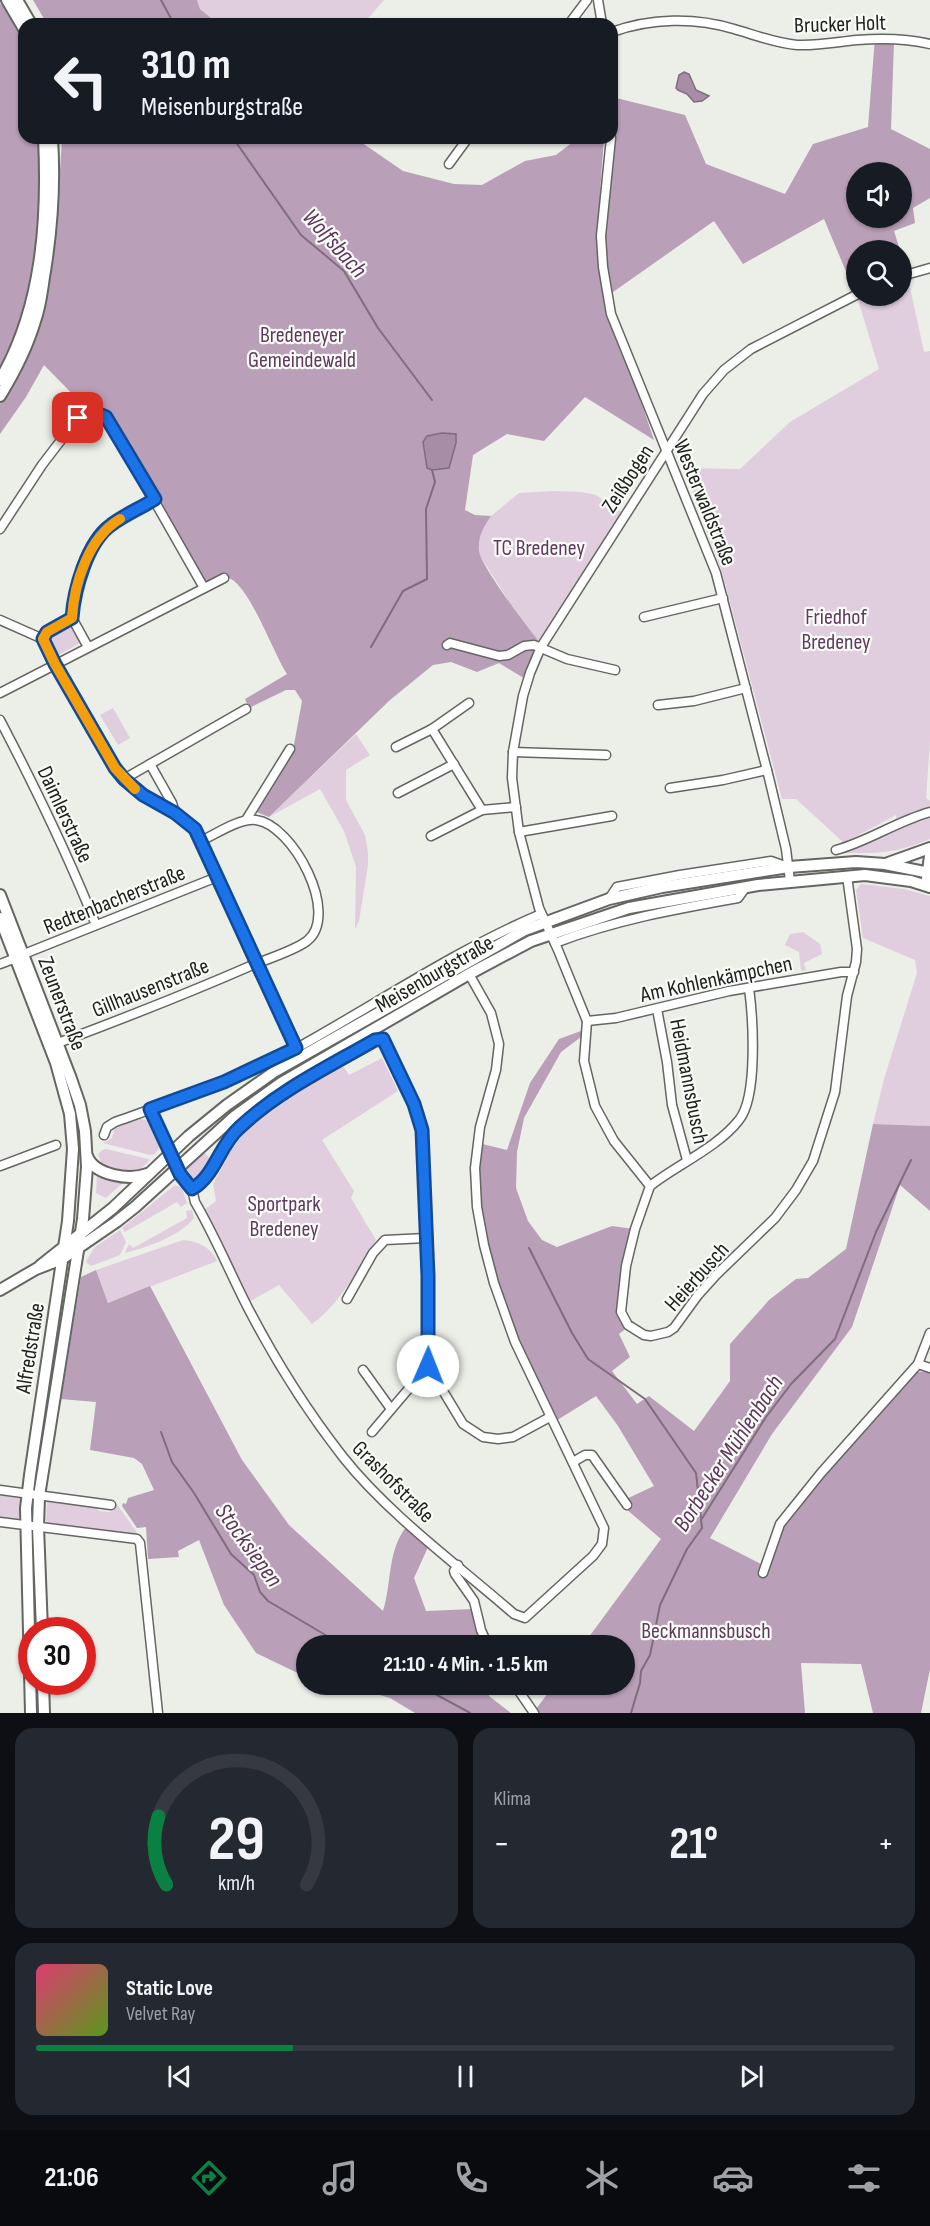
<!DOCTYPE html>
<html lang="de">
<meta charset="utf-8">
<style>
:root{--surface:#171b24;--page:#242831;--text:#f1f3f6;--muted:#9ea1a6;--line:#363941;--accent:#0b8043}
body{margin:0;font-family:"Sofia Sans Condensed",sans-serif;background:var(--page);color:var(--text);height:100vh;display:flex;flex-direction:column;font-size:22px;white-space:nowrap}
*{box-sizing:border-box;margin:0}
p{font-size:20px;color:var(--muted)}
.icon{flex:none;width:33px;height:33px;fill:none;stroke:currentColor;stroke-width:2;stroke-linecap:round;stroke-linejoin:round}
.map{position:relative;height:1713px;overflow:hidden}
.sheet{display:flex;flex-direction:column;gap:15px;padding:15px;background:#0d0f14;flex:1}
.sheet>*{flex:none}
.guide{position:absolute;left:18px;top:18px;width:600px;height:126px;border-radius:18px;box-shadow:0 2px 4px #0004;background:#171b24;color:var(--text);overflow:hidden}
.buttons{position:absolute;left:846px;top:162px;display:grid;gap:12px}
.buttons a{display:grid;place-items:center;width:66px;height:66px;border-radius:50%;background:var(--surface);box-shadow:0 2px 4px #0004;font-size:30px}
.speed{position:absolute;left:18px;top:1617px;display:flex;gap:12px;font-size:30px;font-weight:700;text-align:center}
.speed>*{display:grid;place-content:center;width:78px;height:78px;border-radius:50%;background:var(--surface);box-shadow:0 2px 4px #0004;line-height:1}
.speed .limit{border:9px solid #d22;background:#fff;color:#111}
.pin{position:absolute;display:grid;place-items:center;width:51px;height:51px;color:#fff;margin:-26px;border-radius:12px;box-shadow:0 3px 9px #0006}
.me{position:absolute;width:66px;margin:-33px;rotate:1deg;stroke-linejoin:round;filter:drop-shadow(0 0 4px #0008)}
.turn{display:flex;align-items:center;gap:21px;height:126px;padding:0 24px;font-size:27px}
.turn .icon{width:78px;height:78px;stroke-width:2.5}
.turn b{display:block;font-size:42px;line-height:51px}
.big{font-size:45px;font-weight:700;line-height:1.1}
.sheet .widget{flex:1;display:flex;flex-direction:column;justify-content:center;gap:9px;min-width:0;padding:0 21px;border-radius:18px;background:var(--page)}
.sheet .dial{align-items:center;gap:0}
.dial svg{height:156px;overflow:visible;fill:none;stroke:var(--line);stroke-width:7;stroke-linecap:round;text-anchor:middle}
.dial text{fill:var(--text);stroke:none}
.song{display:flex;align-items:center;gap:18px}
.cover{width:72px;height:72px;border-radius:9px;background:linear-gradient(135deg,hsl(340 70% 55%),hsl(90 70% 35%))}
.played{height:6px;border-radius:3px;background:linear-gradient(90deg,var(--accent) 30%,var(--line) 30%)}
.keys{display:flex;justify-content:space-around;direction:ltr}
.heat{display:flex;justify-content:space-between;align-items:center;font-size:33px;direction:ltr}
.sheet .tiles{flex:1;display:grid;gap:15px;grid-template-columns:1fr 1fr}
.widget:last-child{grid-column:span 2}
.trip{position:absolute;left:296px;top:1635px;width:339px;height:60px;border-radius:30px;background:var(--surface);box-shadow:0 2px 4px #0004;font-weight:700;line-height:60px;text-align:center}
.menu{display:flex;height:96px;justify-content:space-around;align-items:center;background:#090b0e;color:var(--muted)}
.menu .icon{width:42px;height:42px}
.menu .current{color:var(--accent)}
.menu b{font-size:27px;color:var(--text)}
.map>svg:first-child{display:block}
</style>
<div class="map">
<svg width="930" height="1713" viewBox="0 0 930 1713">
<rect width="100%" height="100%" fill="#eceee8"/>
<g fill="#e0cedf">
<path d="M197,0H384L363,24H218L200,9Z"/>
<path d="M908,278L924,352L930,351V742L926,798L930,801V839C895,854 878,853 842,853L897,826L896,815L844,843L796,799H782L722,572L684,468L740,469L790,422L879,369L858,300L868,296H902V281Z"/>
<path d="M554,491L582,492L596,495L624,514L542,645L518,616L479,554V535L491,516L519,493Z"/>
<path d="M69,625L75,628L82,642L55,657C45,637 46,631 69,625Z"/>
<path d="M113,708L130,738L118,745L100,715Z"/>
<path d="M356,734L370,755L346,770V800L365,835L368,853V865L359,921L355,929L356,867L344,831L320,789L269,817Z"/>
<path d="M861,884L904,889L930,896V1126L873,1124L884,1079L917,973L915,960L863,938L856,890Z"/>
<path d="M803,932L820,944L822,954L804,963L806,970L801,971L799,952L785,945L790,934Z"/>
<path d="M382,1058L398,1091L322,1140L354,1191L351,1198L376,1240C358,1269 340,1304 312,1324L279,1285L247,1303L201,1212L216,1201L213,1184L232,1149L246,1130L305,1087L343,1066L349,1075Z"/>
<path d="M134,1118L148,1120L161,1146L155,1154L150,1155L103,1143L112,1138L114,1131L112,1126Z"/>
<path d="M106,1149L148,1159L150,1160L138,1171L119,1170L102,1164L98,1154L102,1150Z"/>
<path d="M202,1150L212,1161C207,1172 199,1191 186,1175V1167Z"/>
<path d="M97,1173L127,1179L106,1198L96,1193Z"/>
<path d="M175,1185L182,1188L187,1203L181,1207L177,1202L125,1232L122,1228Z"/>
<path d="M192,1210L194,1218C179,1237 147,1247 125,1253L129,1244L133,1248L187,1218L186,1211Z"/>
<path d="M120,1230L126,1242L120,1255L91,1266L87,1263L86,1261L95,1247Z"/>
<path d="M183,1240C197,1241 211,1247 217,1261L108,1303L96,1270Z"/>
<path d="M0,1493L20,1496L19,1520L0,1519Z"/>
<path d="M50,1500L96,1506L99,1511L111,1512L113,1502L116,1503L136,1531L137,1536L46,1524L47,1501Z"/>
</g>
<g fill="#ba9fb9" fill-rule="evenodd">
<path d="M33,0H197L200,9L218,24H47Z"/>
<path d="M0,3L6,10L24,44V138H38C40,197 38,259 21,316C16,333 8,350 0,366Z"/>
<path d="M875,37L894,42L891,129L930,149V198L913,208L915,223L894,231L900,250H856V296H868L858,300L824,219L743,264L714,221L606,297L654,440L585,397L544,441L507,434L473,455L465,510L475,515L491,516C483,528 478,536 479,551C480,565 530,631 542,645L527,680L499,663L477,672L451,662L433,665L390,700L269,817L254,811L293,750L302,701L295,690H286L249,708L245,699L287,674C273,652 251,590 231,579C224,575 212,583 205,586L111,423L89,411L44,365L26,397L0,434V404L11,388L39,326L52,261L57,219L62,138H355L403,171L454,184L482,185L525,161L556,155L578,138H604L600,192L612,138V97L685,115L706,164L785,194L813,144L868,127ZM856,172H902V218H856Z"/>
<path d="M581,1031V1037L561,1052L524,1118L517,1152L516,1188L528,1221L542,1240L557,1247L612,1226L634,1229L619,1312L628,1327L619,1334L630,1357L612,1371L637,1404L649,1396L694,1431L730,1381V1344L769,1300L796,1279L808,1278L846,1249L873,1124L930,1126V1211L900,1185L852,1327L772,1434L710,1538L765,1566L783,1527L823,1474L916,1372L930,1371V1669L921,1713H873L861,1664L801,1663L805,1713H533L554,1685L624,1684V1646L583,1645L661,1539L625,1508L624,1500L654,1486L618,1426L596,1396L554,1422L507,1318L480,1225L478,1143L507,1150L530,1083L559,1039Z"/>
<path d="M96,1270L108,1303L150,1286L242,1460L289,1525L383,1611C392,1583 387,1550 407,1526L429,1545L414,1578L426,1611L473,1609L480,1645L306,1646V1677L256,1653L224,1605L199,1540L178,1551L179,1557L148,1559L146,1527L137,1528L122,1506L123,1503L126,1504L128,1498L154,1490L142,1464L134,1458L90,1450L96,1402L61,1399L81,1277Z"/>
<path d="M346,1685H487L489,1696L511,1713H415L390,1698Z"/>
</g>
<g fill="#a78da6" stroke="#7f6d7e" stroke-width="1.5">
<path d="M684,72L689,74L696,90L709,96L702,101L694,102L687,94L678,90L676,88L679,75Z"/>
<path d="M442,433L456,434V443L449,468L432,470L427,468L423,442L427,436Z"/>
</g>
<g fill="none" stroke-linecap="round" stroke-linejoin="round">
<g stroke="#7f6d7e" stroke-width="2">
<path d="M161,0L174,24"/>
<path d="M233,138L301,235L344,271L378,328L432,400"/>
<path d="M371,647L403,591L427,579L426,509L435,482L432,470"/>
<path d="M529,1248L572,1333L588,1359L645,1399L696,1473L701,1518"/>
<path d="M161,1432L172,1462L194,1493L231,1554L254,1575L260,1592L268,1601L344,1646"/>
<path d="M417,1684L470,1713"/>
<path d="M631,1713L640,1683L641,1671L650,1655L660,1605L687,1549L702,1528L701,1520L766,1417L791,1384L835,1339L876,1232L911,1160"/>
</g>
<g stroke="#646661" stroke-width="11">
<g id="minor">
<path d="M598,0L602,24"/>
<path d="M569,24L587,0"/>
<path d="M612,32C651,18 695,17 734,29C755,35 775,43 797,45C817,46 837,42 857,40C882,38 905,38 930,44"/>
<path d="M611,138L601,236L603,267L611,314L716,573L769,778L786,849L790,881"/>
<path d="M449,164L468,138"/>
<path d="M902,276L930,268"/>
<path d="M0,529L42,465L78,418C89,410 102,412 110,423L204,588"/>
<path d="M644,617L723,598"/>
<path d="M72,618C74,590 87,542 111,525C124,515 141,508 155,499"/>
<path d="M0,620L43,639"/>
<path d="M447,645L450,643L499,656L508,655L524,646L534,645L567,659L615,670"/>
<path d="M88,647L72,618L47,632L43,639L55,664L115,768L124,779L143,795L183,819L199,836L255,964L296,1048"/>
<path d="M0,693L224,578"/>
<path d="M658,705L694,701L746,688"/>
<path d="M0,720C35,787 68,855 96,925"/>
<path d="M432,729L482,810"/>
<path d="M396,747L432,729L469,703"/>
<path d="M513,752L606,755"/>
<path d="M150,764L172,803L175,813"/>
<path d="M124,779L246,709"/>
<path d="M670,788L723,780L767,770"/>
<path d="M398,793L454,764"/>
<path d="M246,820L290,749"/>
<path d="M519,832L612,816"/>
<path d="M431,836L482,810L516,807"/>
<path d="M836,850C869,841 897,821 930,812"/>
<path d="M847,876L857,949L856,962L847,996L835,1092L813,1161L796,1190L775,1218L716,1275L698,1295L674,1328L668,1332L651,1336L644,1335L628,1325L621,1312L626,1266L635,1229L650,1186L614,1141L595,1106L584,1061L587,1021L558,950L539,908L519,832L512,778L513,752L523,696L530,673L541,647L703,394L724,370L751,349L856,295"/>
<path d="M609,899L617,887L680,875L771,861L788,867"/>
<path d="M555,943C615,920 676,909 738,898L746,887"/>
<path d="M24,954L217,877"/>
<path d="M0,964L16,958"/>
<path d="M657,1009L667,1062L672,1105L687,1160"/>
<path d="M587,1021L616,1018L729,991L841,972H854"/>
<path d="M58,1043C122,1019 186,994 248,967C266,959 292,952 307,941C341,914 292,824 256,820C239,818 216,834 201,841"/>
<path d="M150,1109L180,1174L192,1189L195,1202C215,1236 230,1273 248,1308C275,1360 307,1411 343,1457C389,1515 458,1565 514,1614L525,1618L593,1556L602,1544L604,1528L515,1342L494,1283L484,1245L477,1207L475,1168L480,1127L496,1070L499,1044L491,1013L469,974"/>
<path d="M104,1135L107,1127L115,1122C177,1100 239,1079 297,1048C378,1003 456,950 541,914"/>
<path d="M0,1166L56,1145"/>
<path d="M650,1186C678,1164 717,1148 739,1120C758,1097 753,1018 749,988"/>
<path d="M192,1189C216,1176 219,1146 239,1128C278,1091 328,1067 375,1040L383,1039L414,1104L422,1129L428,1276V1366L463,1424L483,1437L498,1439L513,1437L550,1417"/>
<path d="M347,1299L373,1253L385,1240L426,1238"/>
<path d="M918,1364L930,1368"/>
<path d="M363,1370L391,1409"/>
<path d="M372,1432L428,1366"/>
<path d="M573,1462L585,1455H592L627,1505"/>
<path d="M0,1490L111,1505"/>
<path d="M0,1522L137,1539L140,1543L158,1713"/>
<path d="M458,1565L454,1571L455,1574L474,1601L481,1630L488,1646"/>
<path d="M763,1573L780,1524L821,1473L918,1364L930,1333"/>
<path d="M514,1684L534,1713"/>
</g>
</g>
<g stroke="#646661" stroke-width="14">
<g id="major">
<path d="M7,0L24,29"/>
<path d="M17,0L31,24"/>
<path d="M0,380C42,308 48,220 44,138"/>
<path d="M0,396C14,373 27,348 35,321C41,305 42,288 45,271C52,227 55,183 52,138"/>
<path d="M888,863L930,848"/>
<path d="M927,879L930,856"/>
<path d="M0,895L70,1076L80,1105L85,1131L87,1167L83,1219L39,1496L38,1527L42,1630"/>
<path d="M0,918L56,1063L70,1114L73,1149L68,1221L30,1475L26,1508L31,1713"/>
<path d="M87,1156C94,1175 129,1181 147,1174"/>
<path d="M40,1266L113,1208L189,1136L227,1105L274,1072L525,930L609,899L662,887L789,867L856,862L885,864L930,873"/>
<path d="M0,1290L36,1269L62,1259L116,1222L135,1207L235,1116L281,1083L469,974L531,941L629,908L758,885L865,875L911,881L930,887"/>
<path d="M43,1682L44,1713"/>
</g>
</g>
<use href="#minor" stroke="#fff" stroke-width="8"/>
<use href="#major" stroke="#fff" stroke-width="10"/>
</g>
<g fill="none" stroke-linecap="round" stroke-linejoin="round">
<g stroke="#114b97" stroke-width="15">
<path id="route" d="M78,418C88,411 96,412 106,417L155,499C141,508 124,515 111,525C87,542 74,590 72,618L47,632L43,639L55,664L115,768L124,779L143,795L175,813L195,829L296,1048L224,1082L150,1109L180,1174L192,1189C215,1176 219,1146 239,1128C278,1091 328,1067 375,1040L383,1039L414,1104L422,1130L428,1276V1366"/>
</g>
<use href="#route" stroke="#1a73e8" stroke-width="10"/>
<path stroke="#f59e0b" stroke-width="10" d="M120,519C89,537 74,583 72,618L47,632L43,639L55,664L115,768L135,789"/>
</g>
<g text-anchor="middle" stroke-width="4.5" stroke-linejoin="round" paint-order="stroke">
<g font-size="22" fill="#212220" stroke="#f9fcf6">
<text transform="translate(840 23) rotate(-2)" y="8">Brucker Holt</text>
<text transform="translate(627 478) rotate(-57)" y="8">Zeißbogen</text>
<text transform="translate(706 502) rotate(68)" y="8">Westerwaldstraße</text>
<text transform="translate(66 814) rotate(65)" y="8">Daimlerstraße</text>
<text transform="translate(114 899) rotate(-22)" y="8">Redtenbacherstraße</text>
<text transform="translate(434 973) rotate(-30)" y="8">Meisenburgstraße</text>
<text transform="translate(716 978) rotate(-12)" y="8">Am Kohlenkämpchen</text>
<text transform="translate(150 987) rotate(-22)" y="8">Gillhausenstraße</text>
<text transform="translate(63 1003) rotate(69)" y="8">Zeunerstraße</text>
<text transform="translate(690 1081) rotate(79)" y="8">Heidmannsbusch</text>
<text transform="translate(696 1276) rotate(-48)" y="8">Heierbusch</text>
<text transform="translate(29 1348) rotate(-81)" y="8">Alfredstraße</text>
<text transform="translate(394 1481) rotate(45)" y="8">Grashofstraße</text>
</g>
<g font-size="22" fill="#5f395e" stroke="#f9fcf6">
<text x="302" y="342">Bredeneyer<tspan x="302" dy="25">Gemeindewald</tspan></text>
<text x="539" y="555">TC Bredeney</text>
<text x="836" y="624">Friedhof<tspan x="836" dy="25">Bredeney</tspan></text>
<text x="284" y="1211">Sportpark<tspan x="284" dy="25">Bredeney</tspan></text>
<text x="706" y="1638">Beckmannsbusch</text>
</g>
<g font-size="24" font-style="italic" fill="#5d375c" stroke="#f9fcf6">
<text transform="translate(335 243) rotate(48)" y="8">Wolfsbach</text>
<text transform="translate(728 1453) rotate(-57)" y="8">Borbecker Mühlenbach</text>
<text transform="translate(249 1545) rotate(54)" y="8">Stocksiepen</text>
</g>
</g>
</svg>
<div class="buttons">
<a><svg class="icon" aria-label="sound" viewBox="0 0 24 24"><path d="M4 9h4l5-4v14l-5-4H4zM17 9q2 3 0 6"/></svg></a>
<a><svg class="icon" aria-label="search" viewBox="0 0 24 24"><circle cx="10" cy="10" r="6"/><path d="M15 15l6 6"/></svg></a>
</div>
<div class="speed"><div class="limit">30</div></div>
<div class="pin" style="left:78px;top:418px;background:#d93025"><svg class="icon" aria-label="arrive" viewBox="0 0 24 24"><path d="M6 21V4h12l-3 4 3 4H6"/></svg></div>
<svg class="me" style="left:428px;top:1366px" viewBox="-20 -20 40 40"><circle r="19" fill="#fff"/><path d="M0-13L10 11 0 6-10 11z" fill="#1a73e8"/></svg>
<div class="trip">21:10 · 4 Min. · 1.5 km</div>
<div class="guide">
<div class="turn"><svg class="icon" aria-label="left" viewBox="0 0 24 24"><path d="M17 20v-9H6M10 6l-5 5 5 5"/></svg><div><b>310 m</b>Meisenburgstraße</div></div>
</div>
</div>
<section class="sheet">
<div class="tiles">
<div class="widget dial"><svg viewBox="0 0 100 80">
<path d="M14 69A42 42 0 1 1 86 69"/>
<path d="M14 69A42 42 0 0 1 10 34" stroke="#0b8043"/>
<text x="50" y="56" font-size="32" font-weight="700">29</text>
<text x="50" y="72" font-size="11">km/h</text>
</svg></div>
<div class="widget"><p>Klima</p>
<div class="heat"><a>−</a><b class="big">21°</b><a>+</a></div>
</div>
<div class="widget">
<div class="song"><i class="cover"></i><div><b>Static Love</b><p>Velvet Ray</p></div></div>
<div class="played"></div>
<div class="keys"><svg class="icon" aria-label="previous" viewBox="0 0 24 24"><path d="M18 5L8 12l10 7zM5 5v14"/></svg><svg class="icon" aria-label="pause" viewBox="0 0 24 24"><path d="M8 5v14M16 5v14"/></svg><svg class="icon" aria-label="next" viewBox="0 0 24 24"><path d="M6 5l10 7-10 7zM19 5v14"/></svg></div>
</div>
</div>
</section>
<nav class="menu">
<b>21:06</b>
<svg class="icon current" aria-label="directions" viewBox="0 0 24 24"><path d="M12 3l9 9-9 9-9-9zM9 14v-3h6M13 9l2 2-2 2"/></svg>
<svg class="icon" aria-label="music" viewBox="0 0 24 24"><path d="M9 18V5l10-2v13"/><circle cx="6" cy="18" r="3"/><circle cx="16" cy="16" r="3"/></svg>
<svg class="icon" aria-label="phone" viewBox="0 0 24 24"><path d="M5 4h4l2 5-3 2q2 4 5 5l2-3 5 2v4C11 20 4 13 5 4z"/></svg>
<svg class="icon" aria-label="climate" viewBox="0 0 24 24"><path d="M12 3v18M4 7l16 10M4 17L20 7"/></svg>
<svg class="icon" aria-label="car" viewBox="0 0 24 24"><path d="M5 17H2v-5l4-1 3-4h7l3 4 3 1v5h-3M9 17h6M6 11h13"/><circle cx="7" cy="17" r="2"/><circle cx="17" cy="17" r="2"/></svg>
<svg class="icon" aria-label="filters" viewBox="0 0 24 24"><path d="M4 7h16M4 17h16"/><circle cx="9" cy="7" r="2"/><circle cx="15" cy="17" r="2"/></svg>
</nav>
